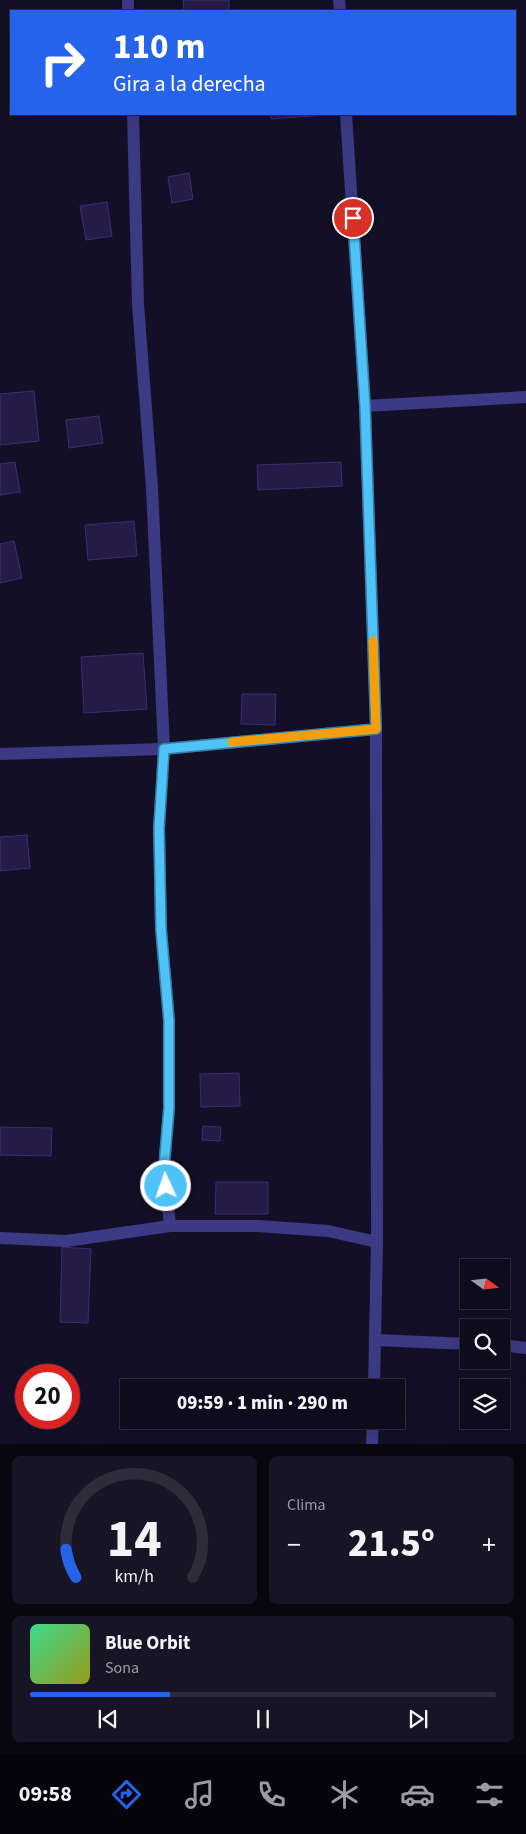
<!DOCTYPE html>
<html lang="es">
<meta charset="utf-8">
<style>
:root{--surface:#0e0b1c;--page:#171425;--text:#f1f3f6;--muted:#9b9ba3;--line:#2e2b3b;--accent:#2563eb}
body{margin:0;font-family:"Source Sans 3",sans-serif;background:var(--page);color:var(--text);height:100vh;display:flex;flex-direction:column;font-size:19px;white-space:nowrap}
*{box-sizing:border-box;margin:0}
p{font-size:16px;color:var(--muted)}
.icon{flex:none;width:28px;height:28px;fill:none;stroke:currentColor;stroke-width:2;stroke-linecap:round;stroke-linejoin:round}
.map{position:relative;height:1444px;overflow:hidden}
.sheet{display:flex;flex-direction:column;gap:12px;padding:12px;background:#08060f;flex:1}
.sheet>*{flex:none}
.guide{position:absolute;left:10px;top:10px;width:506px;height:105px;border-radius:0px;box-shadow:0 5px 20px #0002,0 0 0 1px var(--line);background:#2563eb;color:#fff;overflow:hidden}
.needle{width:32px;rotate:105deg}
.buttons{position:absolute;left:460px;top:1259px;display:grid;gap:10px}
.buttons a{display:grid;place-items:center;width:50px;height:50px;border-radius:0px;background:var(--surface);box-shadow:0 5px 20px #0002,0 0 0 1px var(--line);font-size:25px}
.speed{position:absolute;left:15px;top:1364px;display:flex;gap:10px;font-size:25px;font-weight:700;text-align:center}
.speed>*{display:grid;place-content:center;width:65px;height:65px;border-radius:50%;background:var(--surface);box-shadow:0 5px 20px #0002,0 0 0 1px var(--line);line-height:1}
.speed .limit{border:8px solid #d22;background:#fff;color:#111}
.pin{position:absolute;display:grid;place-items:center;width:42px;height:42px;color:#fff;margin:-21px;border:2px solid #fff;border-radius:50%;box-shadow:0 1px 5px #0007}
.me{position:absolute;width:55px;margin:-28px;rotate:357deg;stroke-linejoin:round;filter:drop-shadow(0 0 4px #0008)}
.turn{display:flex;align-items:center;gap:18px;height:105px;padding:0 20px;font-size:22px}
.turn .icon{width:65px;height:65px;stroke-width:2.5}
.turn b{display:block;font-size:35px;line-height:42px}
.big{font-size:38px;font-weight:800;line-height:1.1}
.sheet .card{flex:1;display:flex;flex-direction:column;justify-content:center;gap:8px;min-width:0;padding:0 18px;border-radius:8px;background:var(--page)}
.sheet .dial{align-items:center;gap:0}
.dial svg{height:130px;overflow:visible;fill:none;stroke:var(--line);stroke-width:7;stroke-linecap:round;text-anchor:middle}
.dial text{fill:var(--text);stroke:none}
.song{display:flex;align-items:center;gap:15px}
.cover{width:60px;height:60px;border-radius:8px;background:linear-gradient(135deg,hsl(150 70% 55%),hsl(60 70% 35%))}
.played{height:5px;border-radius:2px;background:linear-gradient(90deg,var(--accent) 30%,var(--line) 30%)}
.keys{display:flex;justify-content:space-around;direction:ltr}
.heat{display:flex;justify-content:space-between;align-items:center;font-size:28px;direction:ltr}
.sheet .tiles{flex:1;display:grid;gap:12px;grid-template-columns:1fr 1fr}
.card:last-child{grid-column:span 2}
.trip{position:absolute;left:120px;top:1379px;width:285px;height:50px;border-radius:0px;background:var(--surface);box-shadow:0 5px 20px #0002,0 0 0 1px var(--line);font-weight:800;line-height:50px;text-align:center}
.dock{display:flex;height:80px;justify-content:space-around;align-items:center;background:#06040b;color:var(--muted)}
.dock .icon{width:35px;height:35px}
.dock .on{color:var(--accent)}
.dock b{font-size:22px;color:var(--text)}
.map>svg:first-child{display:block}
</style>
<div class="map">
<svg width="526" height="1444" viewBox="0 0 526 1444">
<rect width="100%" height="100%" fill="#130f26"/>
<g fill="#241b47" stroke="#3b2d73">
<path d="M183,0H229V11H184Z"/>
<path d="M270,114H326V115L271,119Z"/>
<path d="M189,173L193,199L172,203L168,177Z"/>
<path d="M107,202L112,236L86,240L80,206Z"/>
<path d="M34,391L39,441L0,445V394Z"/>
<path d="M99,416L103,443L69,448L66,420Z"/>
<path d="M15,462L20,492L0,495V464Z"/>
<path d="M341,462L342,486L258,490L257,465Z"/>
<path d="M134,521L137,556L88,560L85,525Z"/>
<path d="M14,541L22,578L0,583V544Z"/>
<path d="M143,653L147,709L84,713L81,657Z"/>
<path d="M242,694H276L275,725L241,724Z"/>
<path d="M27,835L30,868L0,871V837Z"/>
<path d="M239,1073L240,1106L201,1107L200,1074Z"/>
<path d="M203,1126L221,1127L220,1141L202,1140Z"/>
<path d="M0,1127L52,1128L51,1156L0,1155Z"/>
<path d="M216,1182H268V1214H215Z"/>
<path d="M62,1247L91,1249L88,1323L60,1322Z"/>
</g>
<g fill="none" stroke-linecap="round" stroke-linejoin="round">
<g stroke="#3d3a85" stroke-width="12">
<path d="M128,0V11"/>
<path d="M133,114L138,304L152,488L164,749L159,828L161,929L169,1021V1109L164,1167L170,1226"/>
<path d="M365,406L526,397"/>
<path d="M0,1238L66,1241L170,1226H258L328,1231L377,1242"/>
</g>
<g stroke="#3d3a85" stroke-width="12">
<path d="M339,0L340,11"/>
<path d="M346,114L365,406L376,729L377,1242L374,1388"/>
<path d="M0,754L164,749L376,729"/>
<path d="M375,1340L469,1344"/>
<path d="M501,1345L526,1348"/>
<path d="M372,1444L373,1420"/>
</g>
</g>
<g fill="none" stroke-linecap="round" stroke-linejoin="round">
<g stroke="#337fa1" stroke-width="12">
<path id="route" d="M166,1186L164,1167L169,1108V1021L161,929L159,828L164,749L376,729L365,406L353,218"/>
</g>
<use href="#route" stroke="#4fc3f7" stroke-width="9"/>
<path stroke="#f59e0b" stroke-width="9" d="M232,742L376,729L373,641"/>
</g>
</svg>
<div class="buttons">
<a><svg class="needle" viewBox="-14 -14 28 28"><path d="M0-13l5 13h-10z" fill="#e53935"/><path d="M0 13l5-13h-10z" fill="#9b9ba3"/></svg></a>
<a><svg class="icon" aria-label="search" viewBox="0 0 24 24"><circle cx="10" cy="10" r="6"/><path d="M15 15l6 6"/></svg></a>
<a><svg class="icon" aria-label="layers" viewBox="0 0 24 24"><path d="M12 4l9 5-9 5-9-5zM3 14l9 5 9-5"/></svg></a>
</div>
<div class="speed"><div class="limit">20</div></div>
<div class="pin" style="left:353px;top:218px;background:#d93025"><svg class="icon" aria-label="arrive" viewBox="0 0 24 24"><path d="M6 21V4h12l-3 4 3 4H6"/></svg></div>
<svg class="me" style="left:166px;top:1186px" viewBox="-20 -20 40 40"><circle r="17" fill="#4fc3f7" stroke="#fff" stroke-width="3"/><path d="M0-11L8 9 0 5-8 9z" fill="#fff"/></svg>
<div class="trip">09:59 · 1 min · 290 m</div>
<div class="guide">
<div class="turn"><svg class="icon" aria-label="right" viewBox="0 0 24 24"><path d="M7 20v-9h11M14 6l5 5-5 5"/></svg><div><b>110 m</b>Gira a la derecha</div></div>
</div>
</div>
<section class="sheet">
<div class="tiles">
<div class="card dial"><svg viewBox="0 0 100 80">
<path d="M14 69A42 42 0 1 1 86 69"/>
<path d="M14 69A42 42 0 0 1 8 52" stroke="#2563eb"/>
<text x="50" y="56" font-size="32" font-weight="700">14</text>
<text x="50" y="72" font-size="11">km/h</text>
</svg></div>
<div class="card"><p>Clima</p>
<div class="heat"><a>−</a><b class="big">21.5°</b><a>+</a></div>
</div>
<div class="card">
<div class="song"><i class="cover"></i><div><b>Blue Orbit</b><p>Sona</p></div></div>
<div class="played"></div>
<div class="keys"><svg class="icon" aria-label="previous" viewBox="0 0 24 24"><path d="M18 5L8 12l10 7zM5 5v14"/></svg><svg class="icon" aria-label="pause" viewBox="0 0 24 24"><path d="M8 5v14M16 5v14"/></svg><svg class="icon" aria-label="next" viewBox="0 0 24 24"><path d="M6 5l10 7-10 7zM19 5v14"/></svg></div>
</div>
</div>
</section>
<nav class="dock">
<b>09:58</b>
<svg class="icon on" aria-label="directions" viewBox="0 0 24 24"><path d="M12 3l9 9-9 9-9-9zM9 14v-3h6M13 9l2 2-2 2"/></svg>
<svg class="icon" aria-label="music" viewBox="0 0 24 24"><path d="M9 18V5l10-2v13"/><circle cx="6" cy="18" r="3"/><circle cx="16" cy="16" r="3"/></svg>
<svg class="icon" aria-label="phone" viewBox="0 0 24 24"><path d="M5 4h4l2 5-3 2q2 4 5 5l2-3 5 2v4C11 20 4 13 5 4z"/></svg>
<svg class="icon" aria-label="climate" viewBox="0 0 24 24"><path d="M12 3v18M4 7l16 10M4 17L20 7"/></svg>
<svg class="icon" aria-label="car" viewBox="0 0 24 24"><path d="M5 17H2v-5l4-1 3-4h7l3 4 3 1v5h-3M9 17h6M6 11h13"/><circle cx="7" cy="17" r="2"/><circle cx="17" cy="17" r="2"/></svg>
<svg class="icon" aria-label="filters" viewBox="0 0 24 24"><path d="M4 7h16M4 17h16"/><circle cx="9" cy="7" r="2"/><circle cx="15" cy="17" r="2"/></svg>
</nav>
